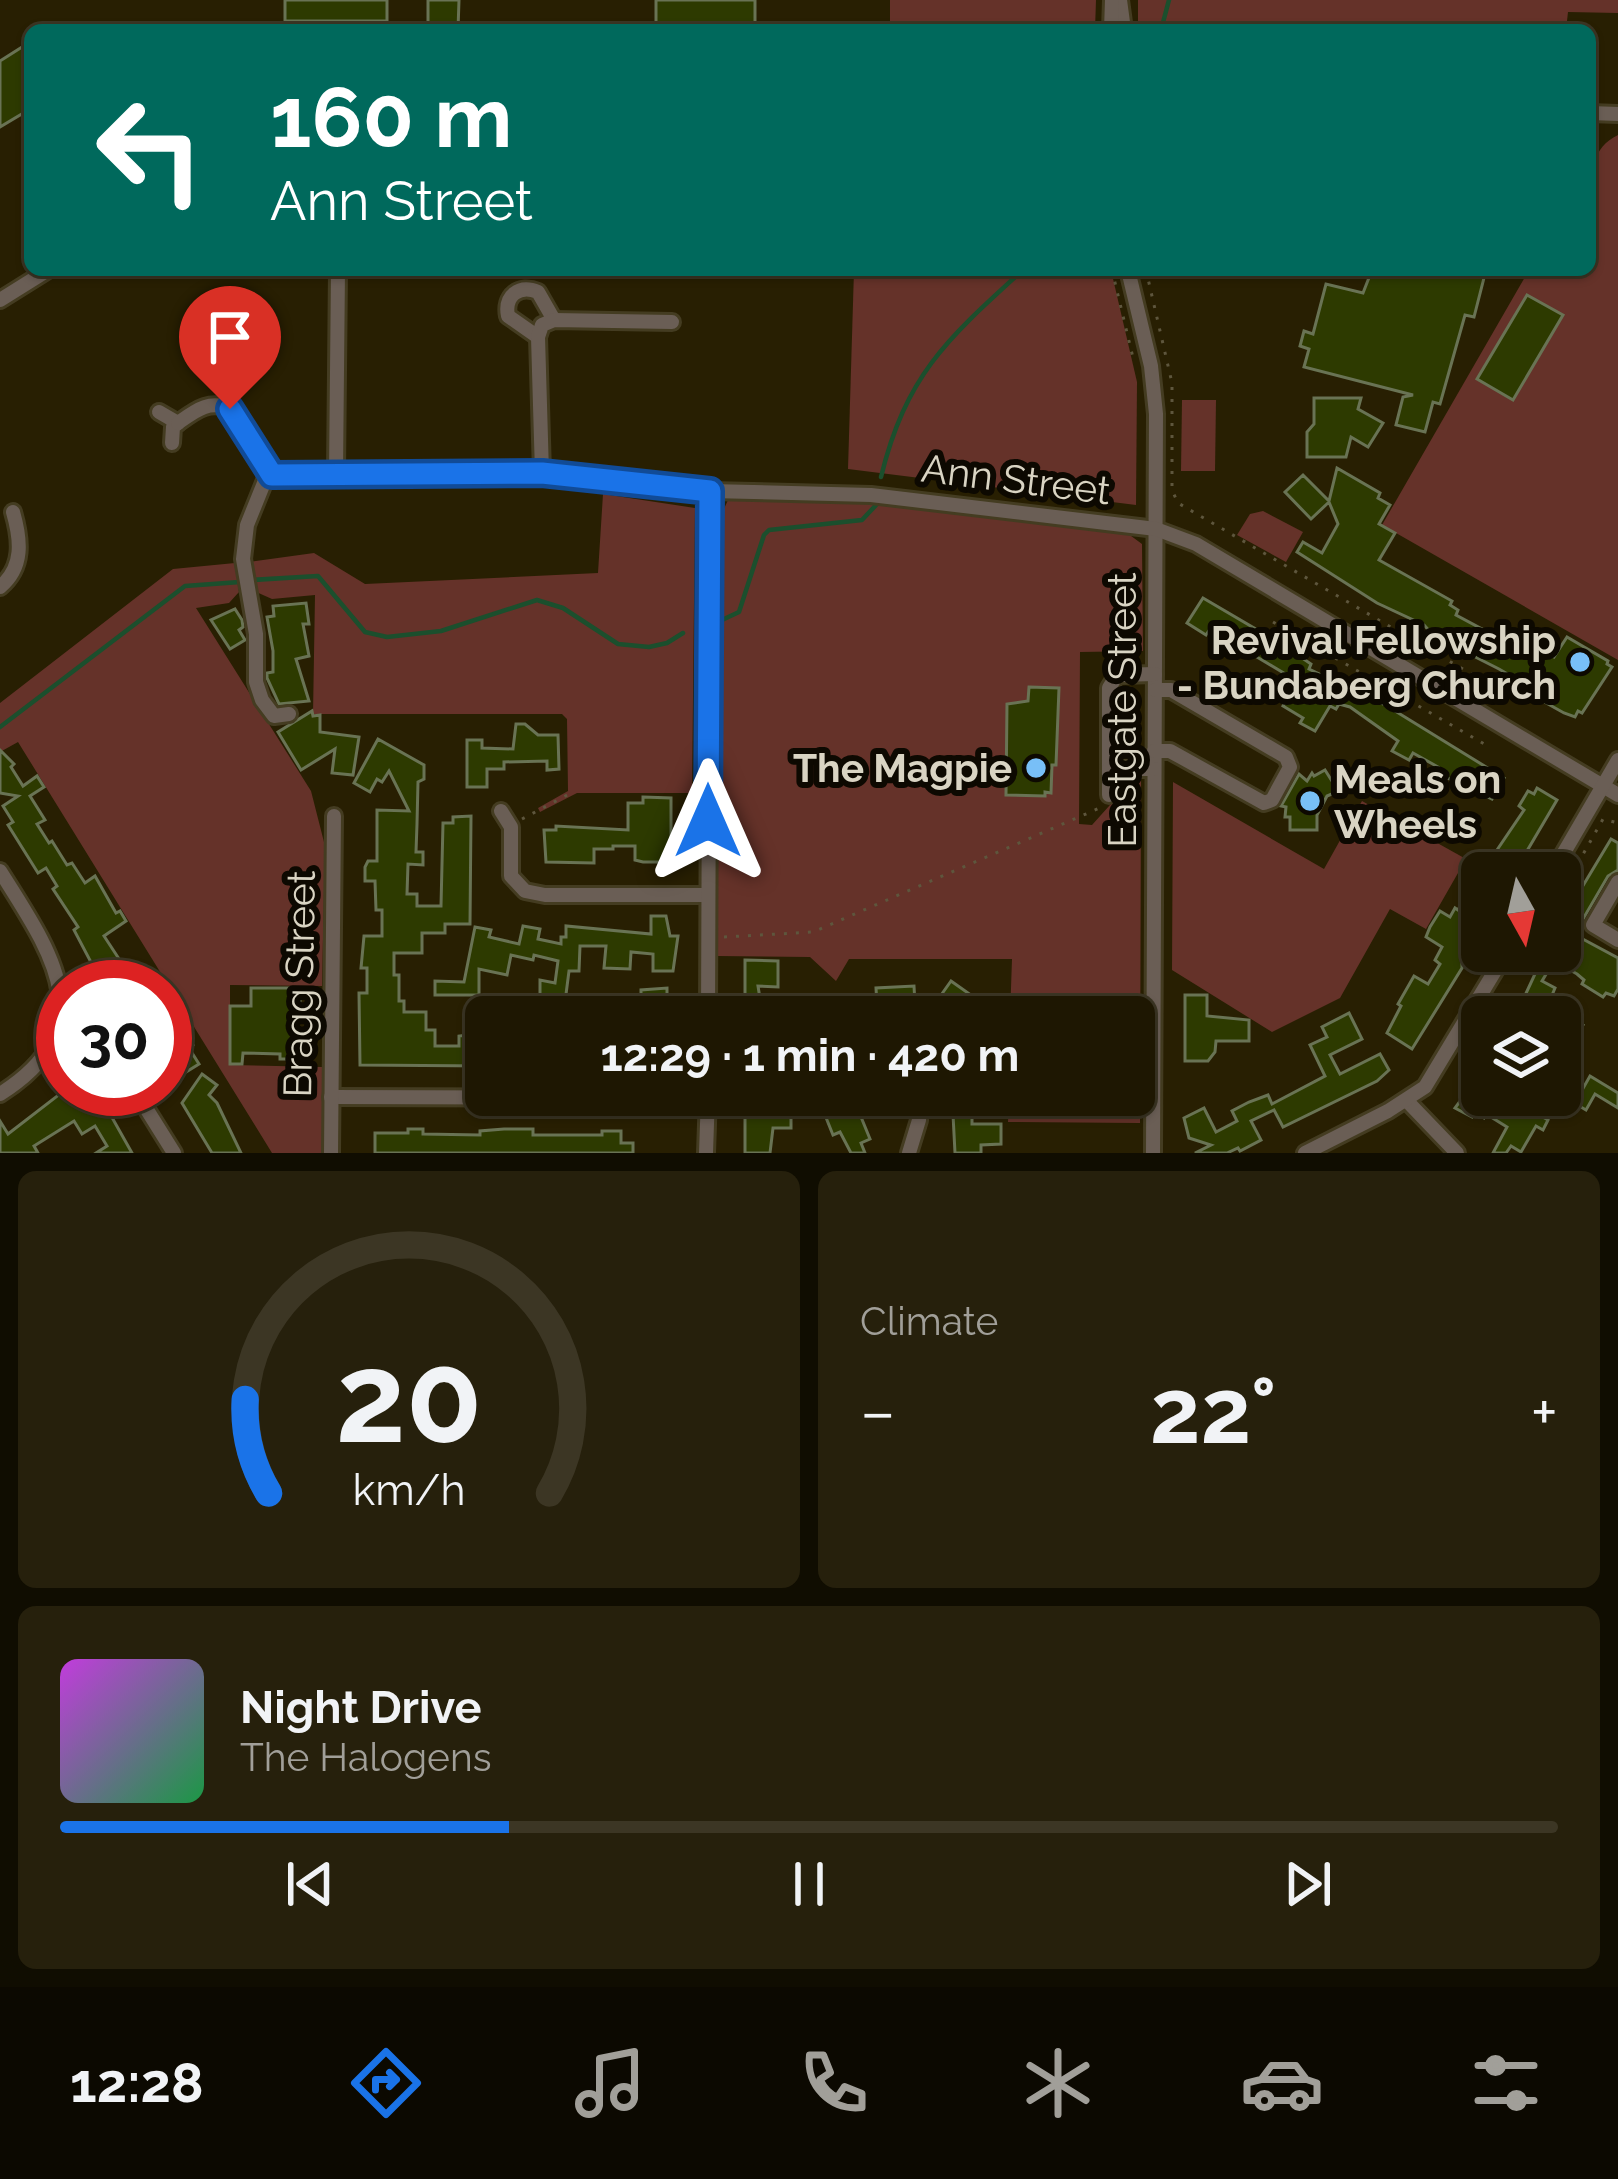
<!DOCTYPE html>
<meta charset="utf-8">
<style>
:root{--surface:#1e1702;--page:#26200c;--text:#f1f3f6;--muted:#a19f99;--line:#3c3624;--accent:#1a73e8}
body{margin:0;font-family:Raleway,sans-serif;background:var(--page);color:var(--text);height:100vh;display:flex;flex-direction:column;font-size:45px;white-space:nowrap}
*{box-sizing:border-box;margin:0}
p{font-size:39px;color:var(--muted)}
.icon{flex:none;width:66px;height:66px;fill:none;stroke:currentColor;stroke-width:2;stroke-linecap:round;stroke-linejoin:round}
.map{position:relative;height:1153px;overflow:hidden}
.side{display:flex;flex-direction:column;gap:18px;padding:18px;background:#100d01;flex:1}
.side>*{flex:none}
.banner{position:absolute;left:24px;top:24px;width:1572px;height:252px;border-radius:18px;box-shadow:0 3px 9px #0004,0 0 0 3px var(--line);background:#00695c;color:#fff;overflow:hidden}
.needle{width:78px;rotate:172deg}
.controls{position:absolute;left:1461px;top:852px;display:grid;gap:24px}
.controls a{display:grid;place-items:center;width:120px;height:120px;border-radius:18px;background:var(--surface);box-shadow:0 3px 9px #0004,0 0 0 3px var(--line);font-size:60px}
.speed{position:absolute;left:36px;top:960px;display:flex;gap:24px;font-size:60px;font-weight:700;text-align:center}
.speed>*{display:grid;place-content:center;width:156px;height:156px;border-radius:50%;background:var(--surface);box-shadow:0 3px 9px #0004,0 0 0 3px var(--line);line-height:1}
.speed .limit{border:18px solid #d22;background:#fff;color:#111}
.pin{position:absolute;display:grid;place-items:center;width:102px;height:102px;color:#fff;margin:-123px -51px;border-radius:50% 50% 50% 0;rotate:-45deg;box-shadow:0 0 12px #0007}
.pin .icon{rotate:45deg}
.me{position:absolute;width:132px;margin:-66px;rotate:0deg;stroke-linejoin:round;filter:drop-shadow(0 0 9px #0008)}
.turn{display:flex;align-items:center;gap:42px;height:252px;padding:0 48px;font-size:54px}
.turn .icon{width:156px;height:156px;stroke-width:2.5}
.turn b{display:block;font-size:84px;line-height:102px}
.big{font-size:90px;font-weight:700;line-height:1.1}
.side .widget{flex:1;display:flex;flex-direction:column;justify-content:center;gap:18px;min-width:0;padding:0 42px;border-radius:18px;background:var(--page)}
.side .dial{align-items:center;gap:0}
.dial svg{height:312px;overflow:visible;fill:none;stroke:var(--line);stroke-width:7;stroke-linecap:round;text-anchor:middle}
.dial text{fill:var(--text);stroke:none}
.song{display:flex;align-items:center;gap:36px}
.cover{width:144px;height:144px;border-radius:18px;background:linear-gradient(135deg,hsl(290 70% 55%),hsl(140 70% 35%))}
.played{height:12px;border-radius:6px;background:linear-gradient(90deg,var(--accent) 30%,var(--line) 30%)}
.keys{display:flex;justify-content:space-around;direction:ltr}
.heat{display:flex;justify-content:space-between;align-items:center;font-size:66px;direction:ltr}
.side .tiles{flex:1;display:grid;gap:18px;grid-template-columns:1fr 1fr}
.widget:last-child{grid-column:span 2}
.trip{position:absolute;left:465px;top:996px;width:690px;height:120px;border-radius:18px;background:var(--surface);box-shadow:0 3px 9px #0004,0 0 0 3px var(--line);font-weight:700;line-height:120px;text-align:center}
.tab-bar{display:flex;height:192px;justify-content:space-around;align-items:center;background:#0c0901;color:var(--muted)}
.tab-bar .icon{width:84px;height:84px}
.tab-bar .active{color:var(--accent)}
.tab-bar b{font-size:54px;color:var(--text)}
.map>svg:first-child{display:block}
</style>
<div class="map">
<svg width="1618" height="1153" viewBox="0 0 1618 1153">
<rect width="100%" height="100%" fill="#281f02"/>
<g fill="#653229">
<path d="M890,0H1096L1095,30H890Z"/>
<path d="M1138,0H1618V13L1568,12L1566,30H1138Z"/>
<path d="M1618,135V660L1382,525L1529,270H1590C1590,229 1574,155 1618,135Z"/>
<path d="M854,270H1111L1137,382L1136,505L848,469Z"/>
<path d="M1182,400H1216L1215,471H1181Z"/>
<path d="M603,494L695,508L692,793H577L540,812L538,808L568,791L567,719L562,714H313L315,595L272,599L252,590L249,562L314,553L365,584L598,573Z"/>
<path d="M734,498L859,500L1123,530L1142,544L1143,651L1080,652L1079,824L1092,825L1136,776L1141,777L1140,1123L1008,1122L1009,1095H1134V1017H1010L1012,959H849L836,981L810,957L717,956L718,522L728,500Z"/>
<path d="M1263,511L1303,532L1286,562L1237,535L1250,514Z"/>
<path d="M235,563L239,592L229,603L196,608L311,791L325,846L322,986L230,985V1065L322,1067V1153H272L18,742L0,752V703L173,569Z"/>
<path d="M1173,782L1324,869L1362,801L1466,859L1426,929L1390,909L1340,998L1272,1032L1172,970Z"/>
</g>
<g fill="none" stroke-linecap="round" stroke-linejoin="round">
<g stroke="#1b4f2d" stroke-width="4.5">
<path d="M1161,30L1169,0"/>
<path d="M881,477C906,375 947,339 1023,270"/>
<path d="M252,580L318,576L365,632L387,637L441,631L537,600L563,608L618,644L649,647L667,643L683,633"/>
<path d="M722,620L739,612L764,535L769,530L862,520L877,504"/>
<path d="M0,727L185,586L240,582"/>
</g>
</g>
<g fill="#2d3a00" stroke="#697354" stroke-width="3">
<rect x="285" y="0" width="102" height="21"/>
<path d="M428,0H459L458,30H428Z"/>
<rect x="656" y="0" width="99" height="30"/>
<path d="M30,42V88L24,91L30,109L0,127V61Z"/>
<path d="M1372,270H1486L1474,317L1465,315L1440,404L1433,402L1425,432L1396,425L1403,397L1413,395L1304,367L1309,349L1300,346L1304,331L1313,334L1326,284L1363,293Z"/>
<path d="M1527,295L1563,315L1513,400L1477,379Z"/>
<path d="M1314,398H1361L1358,409L1383,423L1368,447L1351,437L1346,457H1307V432L1314,424Z"/>
<path d="M1337,468L1380,493L1378,498L1390,505L1379,524L1395,533L1379,560L1452,601L1450,605L1458,610L1456,615L1540,660L1545,652L1554,657L1567,637L1608,661L1607,664L1612,667L1582,713L1578,711L1575,717L1564,713L1525,691L1528,686L1499,669L1434,636L1424,625L1377,603L1297,552L1303,542L1322,553L1338,524L1329,502L1311,519L1285,492L1303,475L1329,501Z"/>
<path d="M1203,598L1283,645L1311,664L1309,669L1387,706L1504,778L1492,799L1435,772L1438,767L1413,753L1409,760L1392,751L1398,741L1350,707L1339,704L1336,709L1330,706L1315,731L1300,723L1303,718L1283,706L1293,687L1283,681L1287,675L1210,629L1206,635L1187,623Z"/>
<path d="M306,603L309,624H303L309,656L296,659L309,701L279,704L267,678V673L273,672V651L267,617L274,616L273,606Z"/>
<path d="M235,609L242,620L243,627L239,630L245,640L230,649L211,620Z"/>
<path d="M1029,687L1059,688L1056,765H1052L1051,793L1045,792V796L1006,795L1007,704L1028,701Z"/>
<path d="M312,711L313,716L320,715V732L359,737L353,775L332,773L335,749L301,770L278,732Z"/>
<path d="M516,724H525L538,735H558L559,769L547,770V761L504,762V769H487V787H467V740H482V748L513,749Z"/>
<path d="M378,739L424,765V779L418,782L417,824L416,852H423V865L408,864L407,894H417V906H441L443,823H453V817L471,816L470,924H445V933H422V953H394V975H399V1001H404V1012H426V1030H435V1046H459V1036L486,1033V1066L360,1065L359,993H367V968H361L364,936H382V910H376L375,881H365V867L368,861H377V810L409,811L389,771L382,782L377,779L370,792L354,783Z"/>
<path d="M0,750L14,764L11,767L23,786L37,776L44,787L30,796L45,820L37,824L49,843L52,841L67,865L72,863L85,883L95,876L116,913L120,911L126,921L104,936L127,971L134,967L143,983L137,987H104L74,930L78,927L53,889L57,886L46,868L38,873L8,825L13,822L3,806L18,796L0,793Z"/>
<path d="M1325,770L1332,781L1338,778L1344,789L1327,796L1317,815V830H1290V817H1285L1286,807L1281,806L1299,774L1307,781L1312,773L1314,776Z"/>
<path d="M1537,788L1557,800L1514,873H1497L1507,856L1497,850L1524,810L1519,806L1528,791L1534,794Z"/>
<path d="M643,797L671,798V844H677V862H643L635,860V846H613V849H594V863L546,862L544,830H556V826L628,830V803H643Z"/>
<path d="M1611,839L1618,843V870L1608,876L1583,919L1579,937L1618,958V989L1614,996L1606,993L1603,997L1582,984L1584,980L1577,974L1554,961L1542,981L1555,988L1548,1005L1583,1025L1576,1037L1560,1028V1017H1515L1542,959L1543,954L1537,951H1560V924Z"/>
<path d="M1482,867V936L1478,933L1462,960V968L1412,1049L1387,1033L1401,1006L1398,1004L1414,976L1428,984L1440,964L1435,960L1442,947L1426,937L1430,927L1440,911L1450,917L1455,908L1458,910Z"/>
<path d="M651,916H666L670,936H678L673,971H653V954L631,952L630,969L604,968L606,946H580L579,971H569L565,1002H568V1014L540,1011V980L555,983L558,961L534,955L533,960L511,955L507,975L479,969V995H435V981L464,982L475,927L491,930L489,937L519,944L523,926L540,929L538,939L561,944V937H566V926L651,934Z"/>
<path d="M745,960L778,961V987L758,986L763,1017H740L741,1003H745Z"/>
<path d="M951,981L978,1000L966,1017L959,1012L956,1017H948L941,1012L947,1003L939,998Z"/>
<path d="M914,986L915,1004L890,1009V1005L877,1006L876,988Z"/>
<path d="M251,988H300V1004L293,1009L292,1029H296L298,1041L295,1059H280V1054L243,1053L242,1064H230V1006H251Z"/>
<path d="M667,988V1002H681L680,1017H660V1010L641,1009V990Z"/>
<path d="M1185,995H1207V1016L1249,1020V1041H1216L1215,1052L1208,1061H1185Z"/>
<path d="M165,1007L193,1045L189,1048L199,1064L165,1085Z"/>
<path d="M1349,1013L1362,1039L1330,1055L1340,1074L1380,1054L1389,1070L1377,1081L1283,1127L1274,1110L1251,1121L1261,1140L1240,1151L1238,1148L1227,1153H1195L1211,1145L1189,1138L1184,1118L1204,1108L1216,1132L1237,1121L1232,1111L1249,1102L1268,1095L1272,1104L1325,1076L1310,1045L1327,1037L1322,1027Z"/>
<path d="M202,1074L217,1085L209,1095L217,1103L241,1153H212L182,1103Z"/>
<path d="M1590,1076L1618,1093V1108L1595,1094L1586,1110L1569,1100L1576,1089L1581,1092Z"/>
<path d="M57,1089H96L132,1153H96L107,1146L95,1126L82,1134L74,1121L34,1146L38,1153H0V1121L8,1134L60,1094Z"/>
<path d="M1469,1089L1479,1095H1527L1522,1105L1548,1120L1543,1130L1536,1126L1521,1152L1511,1146L1506,1153H1493L1507,1127L1486,1114L1484,1118L1474,1113L1472,1117L1455,1108Z"/>
<path d="M740,1095H768V1105H791V1128H773L770,1153H745V1117H739Z"/>
<path d="M817,1095H852L870,1139L861,1143L865,1153H851L840,1132L833,1135Z"/>
<path d="M952,1095H972V1124H1001V1144L981,1145V1153H955Z"/>
<path d="M408,1129H423V1134L480,1135V1131L504,1129H533V1135H602V1131H621V1143H633V1153H375V1133H408Z"/>
</g>
<g fill="none" stroke-linecap="round" stroke-linejoin="round">
<g stroke="#443c21" stroke-width="20">
<g id="minor">
<path d="M1120,0L1124,30"/>
<path d="M1111,30L1112,0"/>
<path d="M1590,113L1618,114"/>
<path d="M1128,270L1151,366L1156,414L1153,1153"/>
<path d="M0,300L48,270"/>
<path d="M538,337L508,316C504,296 519,284 538,292L554,320"/>
<path d="M159,412L178,423L173,427L172,443"/>
<path d="M178,423C195,411 209,399 231,409L272,475"/>
<path d="M336,472L338,270"/>
<path d="M542,473L538,337L542,325L554,320L672,322"/>
<path d="M0,587C24,567 21,540 13,512"/>
<path d="M289,714L274,716L262,700L256,682V634L243,559L247,525L266,478L282,473H542L710,491L871,495L1156,529L1196,544L1618,795"/>
<path d="M1154,751H1170L1264,803L1272,800L1290,767L1286,757L1171,690H1155"/>
<path d="M1154,769H1109V688L1117,675L1155,674"/>
<path d="M1109,795V769"/>
<path d="M501,811L511,827V876L525,891L545,895H708"/>
<path d="M0,871C51,952 106,1027 0,1094"/>
<path d="M1552,873L1618,760"/>
<path d="M1618,882L1593,925L1618,940"/>
<path d="M708,1017L710,491"/>
<path d="M134,1089L174,1153"/>
<path d="M331,1097L708,1098"/>
<path d="M1407,1101L1457,1153"/>
<path d="M331,1153L334,816"/>
<path d="M706,1153L708,1095"/>
<path d="M909,1153L919,1120L920,1095"/>
<path d="M1305,1153L1388,1111L1425,1087L1507,951"/>
</g>
</g>
<g stroke="#5e563d" stroke-width="3" stroke-dasharray="3 9" stroke-linecap="butt">
<path d="M1112,270L1134,362"/>
<path d="M1146,270L1172,383V490L1178,503L1516,700"/>
<path d="M1273,622L1486,745"/>
<path d="M522,819L573,792"/>
<path d="M1560,895L1603,819L1618,823"/>
<path d="M724,937L813,932L1102,807"/>
<path d="M1524,959L1528,951"/>
</g>
<use href="#minor" stroke="#6a5e55" stroke-width="14"/>
</g>
<g fill="none" stroke-linecap="round" stroke-linejoin="round">
<g stroke="#114b97" stroke-width="30">
<path id="route" d="M230,409L272,475L542,473L710,491L708,821"/>
</g>
<use href="#route" stroke="#1a73e8" stroke-width="21"/>
</g>
<g fill="#78bff7" stroke="#0d0901" stroke-width="4.5">
<circle cx="1580" cy="662" r="12"/>
<circle cx="1036" cy="768" r="12"/>
<circle cx="1310" cy="801" r="12"/>
</g>
<g text-anchor="middle" stroke-width="12" stroke-linejoin="round" paint-order="stroke">
<g font-size="39" fill="#d9d4c3" stroke="#0d0901">
<text transform="translate(1016 479) rotate(7)" y="14">Ann Street</text>
<text transform="translate(1122 710) rotate(-90)" y="14">Eastgate Street</text>
<text transform="translate(299 984) rotate(-89)" y="14">Bragg Street</text>
</g>
<g font-size="39" font-weight="bold" fill="#d9d4c3" stroke="#0d0901" text-anchor="end">
<text x="1556" y="654">Revival Fellowship<tspan x="1556" dy="45">- Bundaberg Church</tspan></text>
<text x="1012" y="782">The Magpie</text>
<text x="1334" y="793" text-anchor="start">Meals on<tspan x="1334" dy="45">Wheels</tspan></text>
</g>
</g>
</svg>
<div class="controls">
<a><svg class="needle" viewBox="-14 -14 28 28"><path d="M0-13l5 13h-10z" fill="#e53935"/><path d="M0 13l5-13h-10z" fill="#a19f99"/></svg></a>
<a><svg class="icon" aria-label="layers" viewBox="0 0 24 24"><path d="M12 4l9 5-9 5-9-5zM3 14l9 5 9-5"/></svg></a>
</div>
<div class="speed"><div class="limit">30</div></div>
<div class="pin" style="left:230px;top:409px;background:#d93025"><svg class="icon" aria-label="arrive" viewBox="0 0 24 24"><path d="M6 21V4h12l-3 4 3 4H6"/></svg></div>
<svg class="me" style="left:708px;top:821px" viewBox="-20 -20 40 40"><path d="M0-17L14 15 0 8-14 15z" fill="#1a73e8" stroke="#fff" stroke-width="4"/></svg>
<div class="trip">12:29 · 1 min · 420 m</div>
<div class="banner">
<div class="turn"><svg class="icon" aria-label="left" viewBox="0 0 24 24"><path d="M17 20v-9H6M10 6l-5 5 5 5"/></svg><div><b>160 m</b>Ann Street</div></div>
</div>
</div>
<section class="side">
<div class="tiles">
<div class="widget dial"><svg viewBox="0 0 100 80">
<path d="M14 69A42 42 0 1 1 86 69"/>
<path d="M14 69A42 42 0 0 1 8 45" stroke="#1a73e8"/>
<text x="50" y="56" font-size="32" font-weight="700">20</text>
<text x="50" y="72" font-size="11">km/h</text>
</svg></div>
<div class="widget"><p>Climate</p>
<div class="heat"><a>−</a><b class="big">22°</b><a>+</a></div>
</div>
<div class="widget">
<div class="song"><i class="cover"></i><div><b>Night Drive</b><p>The Halogens</p></div></div>
<div class="played"></div>
<div class="keys"><svg class="icon" aria-label="previous" viewBox="0 0 24 24"><path d="M18 5L8 12l10 7zM5 5v14"/></svg><svg class="icon" aria-label="pause" viewBox="0 0 24 24"><path d="M8 5v14M16 5v14"/></svg><svg class="icon" aria-label="next" viewBox="0 0 24 24"><path d="M6 5l10 7-10 7zM19 5v14"/></svg></div>
</div>
</div>
</section>
<nav class="tab-bar">
<b>12:28</b>
<svg class="icon active" aria-label="directions" viewBox="0 0 24 24"><path d="M12 3l9 9-9 9-9-9zM9 14v-3h6M13 9l2 2-2 2"/></svg>
<svg class="icon" aria-label="music" viewBox="0 0 24 24"><path d="M9 18V5l10-2v13"/><circle cx="6" cy="18" r="3"/><circle cx="16" cy="16" r="3"/></svg>
<svg class="icon" aria-label="phone" viewBox="0 0 24 24"><path d="M5 4h4l2 5-3 2q2 4 5 5l2-3 5 2v4C11 20 4 13 5 4z"/></svg>
<svg class="icon" aria-label="climate" viewBox="0 0 24 24"><path d="M12 3v18M4 7l16 10M4 17L20 7"/></svg>
<svg class="icon" aria-label="car" viewBox="0 0 24 24"><path d="M5 17H2v-5l4-1 3-4h7l3 4 3 1v5h-3M9 17h6M6 11h13"/><circle cx="7" cy="17" r="2"/><circle cx="17" cy="17" r="2"/></svg>
<svg class="icon" aria-label="filters" viewBox="0 0 24 24"><path d="M4 7h16M4 17h16"/><circle cx="9" cy="7" r="2"/><circle cx="15" cy="17" r="2"/></svg>
</nav>
